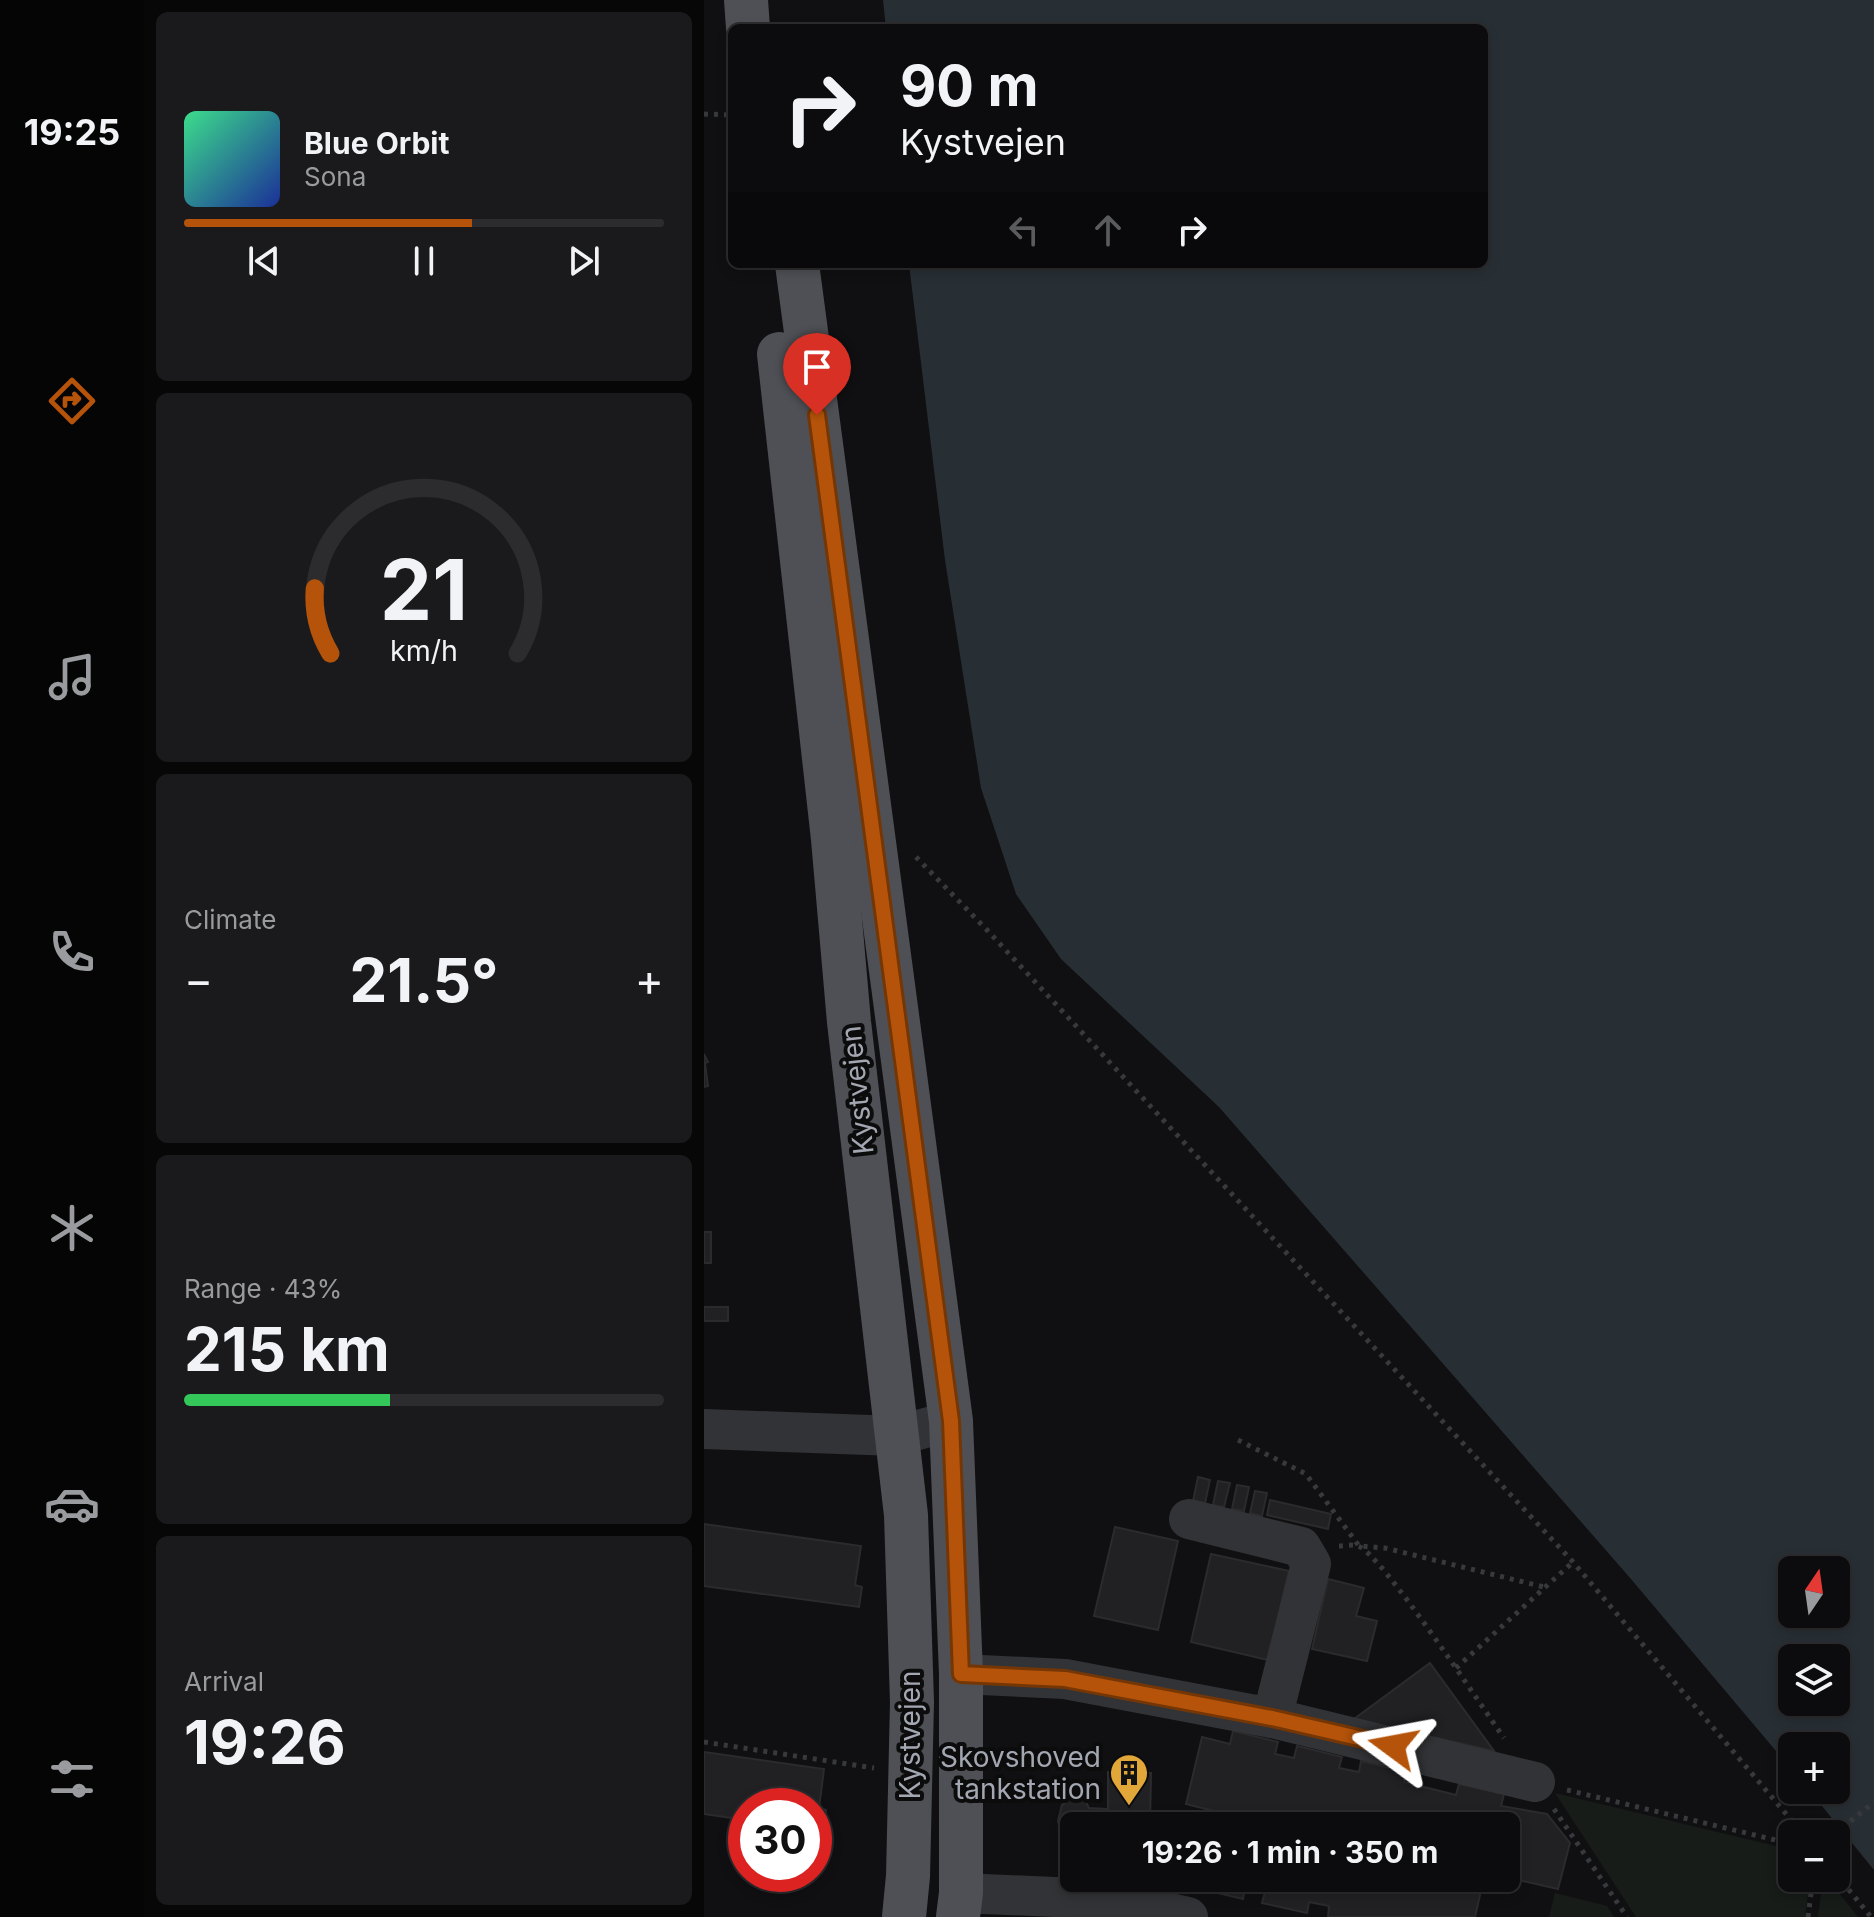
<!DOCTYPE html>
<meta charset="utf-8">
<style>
:root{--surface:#0c0c0e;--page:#1a1a1c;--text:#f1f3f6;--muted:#9a9b9e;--line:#2c2c2e;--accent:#b45309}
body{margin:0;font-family:Inter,sans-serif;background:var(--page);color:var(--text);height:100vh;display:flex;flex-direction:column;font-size:30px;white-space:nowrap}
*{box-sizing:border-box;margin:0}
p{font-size:26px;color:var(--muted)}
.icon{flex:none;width:44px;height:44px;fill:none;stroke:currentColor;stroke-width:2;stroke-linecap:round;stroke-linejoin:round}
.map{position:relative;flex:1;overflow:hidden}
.details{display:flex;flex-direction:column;gap:12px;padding:12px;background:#070708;width:560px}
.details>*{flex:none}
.guide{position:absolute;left:24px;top:24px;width:760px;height:244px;border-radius:12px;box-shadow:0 4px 12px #0003,0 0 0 2px var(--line);background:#0c0c0e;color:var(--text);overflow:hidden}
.needle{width:52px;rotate:13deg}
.controls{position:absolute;left:1074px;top:1556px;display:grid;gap:16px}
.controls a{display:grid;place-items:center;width:72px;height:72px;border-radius:12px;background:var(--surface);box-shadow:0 4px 12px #0003,0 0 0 2px var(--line);font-size:40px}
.speed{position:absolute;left:24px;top:1788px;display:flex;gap:16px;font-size:40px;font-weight:700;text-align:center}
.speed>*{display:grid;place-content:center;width:104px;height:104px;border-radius:50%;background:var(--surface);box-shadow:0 4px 12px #0003,0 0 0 2px var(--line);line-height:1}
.speed .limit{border:12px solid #d22;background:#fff;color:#111}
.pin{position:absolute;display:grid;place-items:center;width:68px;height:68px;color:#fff;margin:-82px -34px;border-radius:50% 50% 50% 0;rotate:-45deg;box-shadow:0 0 8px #0007}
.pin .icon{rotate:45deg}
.me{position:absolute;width:88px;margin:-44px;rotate:283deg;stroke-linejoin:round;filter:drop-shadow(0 0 6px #0008)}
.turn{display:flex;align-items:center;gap:28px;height:168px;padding:0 40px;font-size:36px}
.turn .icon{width:104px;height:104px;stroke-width:2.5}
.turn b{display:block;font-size:56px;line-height:68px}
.lanes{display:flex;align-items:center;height:76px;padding:0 40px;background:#0003;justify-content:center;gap:40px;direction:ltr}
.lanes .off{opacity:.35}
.big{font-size:60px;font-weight:700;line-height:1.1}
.details .widget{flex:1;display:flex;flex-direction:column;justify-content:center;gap:12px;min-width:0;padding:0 28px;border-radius:12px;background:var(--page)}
.details .dial{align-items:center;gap:0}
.dial svg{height:208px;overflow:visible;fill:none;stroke:var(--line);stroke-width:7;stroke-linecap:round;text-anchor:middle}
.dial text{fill:var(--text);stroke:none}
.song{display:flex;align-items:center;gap:24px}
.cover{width:96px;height:96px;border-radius:12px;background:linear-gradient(135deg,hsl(150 70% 55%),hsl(230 70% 35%))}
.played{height:8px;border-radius:4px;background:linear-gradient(90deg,var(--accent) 60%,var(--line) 60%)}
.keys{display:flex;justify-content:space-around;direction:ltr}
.heat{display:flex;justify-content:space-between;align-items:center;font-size:44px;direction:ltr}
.charge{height:12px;border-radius:6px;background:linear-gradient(90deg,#34c759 43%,var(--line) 0)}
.trip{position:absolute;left:356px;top:1812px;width:460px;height:80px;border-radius:12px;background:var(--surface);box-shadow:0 4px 12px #0003,0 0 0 2px var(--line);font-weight:700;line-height:80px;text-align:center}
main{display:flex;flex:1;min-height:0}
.tabs{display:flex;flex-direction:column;width:144px;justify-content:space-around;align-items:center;background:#050506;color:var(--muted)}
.tabs .icon{width:56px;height:56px}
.tabs .on{color:var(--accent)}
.tabs b{font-size:36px;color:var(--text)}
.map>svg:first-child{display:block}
</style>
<main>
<nav class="tabs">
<b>19:25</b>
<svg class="icon on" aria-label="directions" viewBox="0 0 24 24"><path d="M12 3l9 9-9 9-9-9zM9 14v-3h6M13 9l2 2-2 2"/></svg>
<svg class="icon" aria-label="music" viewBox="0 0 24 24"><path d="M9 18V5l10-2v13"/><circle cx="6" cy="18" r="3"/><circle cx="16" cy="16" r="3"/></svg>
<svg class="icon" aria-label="phone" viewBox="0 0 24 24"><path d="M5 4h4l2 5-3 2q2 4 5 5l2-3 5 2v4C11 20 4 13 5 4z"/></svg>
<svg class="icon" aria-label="climate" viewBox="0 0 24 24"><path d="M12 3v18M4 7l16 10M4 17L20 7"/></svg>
<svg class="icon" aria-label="car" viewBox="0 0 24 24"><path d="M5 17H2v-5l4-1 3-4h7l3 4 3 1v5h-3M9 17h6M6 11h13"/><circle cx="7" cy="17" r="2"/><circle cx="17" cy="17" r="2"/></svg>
<svg class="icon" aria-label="filters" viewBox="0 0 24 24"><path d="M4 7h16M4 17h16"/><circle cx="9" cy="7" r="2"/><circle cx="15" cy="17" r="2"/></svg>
</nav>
<section class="details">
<div class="widget">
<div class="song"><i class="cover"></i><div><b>Blue Orbit</b><p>Sona</p></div></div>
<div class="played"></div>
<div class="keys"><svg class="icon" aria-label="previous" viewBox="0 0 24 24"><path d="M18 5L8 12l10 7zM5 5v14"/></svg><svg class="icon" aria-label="pause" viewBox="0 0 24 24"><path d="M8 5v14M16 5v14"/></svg><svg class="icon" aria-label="next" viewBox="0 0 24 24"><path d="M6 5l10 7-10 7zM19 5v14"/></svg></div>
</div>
<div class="widget dial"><svg viewBox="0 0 100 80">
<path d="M14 69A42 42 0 1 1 86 69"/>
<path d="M14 69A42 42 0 0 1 8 44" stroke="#b45309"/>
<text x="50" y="56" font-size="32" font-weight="700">21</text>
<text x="50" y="72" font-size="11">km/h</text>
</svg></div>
<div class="widget"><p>Climate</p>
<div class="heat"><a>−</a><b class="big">21.5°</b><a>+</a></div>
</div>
<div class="widget"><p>Range · 43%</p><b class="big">215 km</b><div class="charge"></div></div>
<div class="widget"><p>Arrival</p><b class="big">19:26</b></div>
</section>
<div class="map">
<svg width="1170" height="1917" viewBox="0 0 1170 1917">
<rect width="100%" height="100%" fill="#101012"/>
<g fill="#171c18">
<path d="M851,1793L1088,1850V1878H1106L1101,1917H932Z"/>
<path d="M1119,1878H1123L1154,1917H1114Z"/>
<path d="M851,1893L903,1906L910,1917H845Z"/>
</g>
<path fill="#282f34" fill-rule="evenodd" d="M179,0H1170V1870L1105,1790H1132V1746H1088V1770L927,1579L515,1107L357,959L312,894L277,788L241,560L205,264H780V28H182ZM1088,1570H1132V1614H1088ZM1088,1658H1132V1702H1088Z"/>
<g fill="#212123" stroke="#2b2b2e" stroke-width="2">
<path d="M0,1054L4,1062L1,1063L4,1086L0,1087Z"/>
<rect x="0" y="1232" width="7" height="31"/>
<rect x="0" y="1307" width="24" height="14"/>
<path d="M494,1477L506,1480L501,1503L489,1501Z"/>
<path d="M514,1481L526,1483L520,1507L509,1505Z"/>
<path d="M533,1485L545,1487L540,1511L528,1509Z"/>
<path d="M551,1491L563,1493L558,1516L546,1513Z"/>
<path d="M566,1500L627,1514L624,1529L563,1515Z"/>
<path d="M0,1524L157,1546L151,1585L158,1587L155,1607L0,1586Z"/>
<path d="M411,1527L474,1541L454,1630L390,1616Z"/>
<path d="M507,1554L585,1571L564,1660L487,1642Z"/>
<path d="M624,1579L660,1588L652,1616L673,1621L663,1661L608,1649Z"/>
<path d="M726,1663L790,1751L650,1719Z"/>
<path d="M529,1731L574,1742L571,1754L590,1758L593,1746L638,1757L635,1768L655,1772L657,1761L702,1772L700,1782L752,1795L755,1784L800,1794L797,1806L843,1814L866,1843L854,1889L802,1877V1826H568L554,1823V1826H507L510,1811L482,1804L498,1737L526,1744Z"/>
<path d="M0,1752L120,1769L115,1808L122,1810L119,1831L110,1829V1806H42V1820L0,1814Z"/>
<path d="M404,1772L447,1773L446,1826H370V1843H367L358,1836L354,1821L358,1805L372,1796L382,1802L385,1808L404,1809Z"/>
<path d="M495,1878H690L701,1881L702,1878H780L771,1917H624L625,1906L605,1902L603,1913L558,1903L561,1892L541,1888L539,1899L493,1888Z"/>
</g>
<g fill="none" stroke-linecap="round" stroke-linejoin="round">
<g stroke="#38393d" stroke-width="5" stroke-dasharray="4 6" stroke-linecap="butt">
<path d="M0,114L28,115"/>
<path d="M212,857L283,930L869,1562L1099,1834"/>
<path d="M534,1440L602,1474L655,1546L681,1548L840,1587"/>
<path d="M635,1546C640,1546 649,1544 654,1546C676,1552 780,1710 800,1738"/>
<path d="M752,1668L869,1562"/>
<path d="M0,1742L170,1768"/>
<path d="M863,1790L1088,1844"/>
<path d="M850,1809L923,1917"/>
<path d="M1131,1834L1170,1802"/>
<path d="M1132,1874L1167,1917"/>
<path d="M1104,1917L1109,1878"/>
</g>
<g stroke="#323336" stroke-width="40">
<path d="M0,1429L192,1436L247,1421"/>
<path d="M485,1519L597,1547L607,1564L568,1718"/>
<path d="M257,1674L361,1679L568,1718L831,1782"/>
<path d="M257,1893L374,1898L392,1917"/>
<path d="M374,1898L444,1908L484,1917"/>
</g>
<g stroke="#4e5055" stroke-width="44">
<path d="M42,0L44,28"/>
<path d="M93,264L247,1421L257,1674V1893L254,1917"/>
<path d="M75,354L129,839L145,1022L202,1515L208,1702L204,1876L200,1917"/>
</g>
</g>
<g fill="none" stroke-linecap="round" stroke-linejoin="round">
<g stroke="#753606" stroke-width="20">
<path id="route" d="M113,415L247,1421L257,1674L361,1679L568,1718L689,1746"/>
</g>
<use href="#route" stroke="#b45309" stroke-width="14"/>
</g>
<defs>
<g id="building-pin" transform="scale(2)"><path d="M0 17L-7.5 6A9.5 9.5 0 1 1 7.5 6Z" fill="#e1a839" stroke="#0c0c0d"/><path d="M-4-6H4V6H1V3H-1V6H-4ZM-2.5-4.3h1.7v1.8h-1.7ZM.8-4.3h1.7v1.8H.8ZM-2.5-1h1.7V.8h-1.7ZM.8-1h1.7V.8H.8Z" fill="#111"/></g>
</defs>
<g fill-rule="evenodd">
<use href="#building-pin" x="425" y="1773"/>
</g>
<g text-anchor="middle" stroke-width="8" stroke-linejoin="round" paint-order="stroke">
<g font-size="28" fill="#a3a7b1" stroke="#0c0c0d">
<text transform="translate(153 1090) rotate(-96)" y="10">Kystvejen</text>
<text transform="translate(206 1735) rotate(-90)" y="10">Kystvejen</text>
</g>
<g font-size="28" fill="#a3a7b1" stroke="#0c0c0d" text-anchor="end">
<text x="397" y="1767">Skovshoved<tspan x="397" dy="32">tankstation</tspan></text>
</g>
</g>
</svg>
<div class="controls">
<a><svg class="needle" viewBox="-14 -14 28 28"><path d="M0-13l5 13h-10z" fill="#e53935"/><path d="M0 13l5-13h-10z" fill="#9a9b9e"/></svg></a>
<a><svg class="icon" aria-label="layers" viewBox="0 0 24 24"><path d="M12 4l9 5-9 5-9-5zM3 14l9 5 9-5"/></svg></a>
<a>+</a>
<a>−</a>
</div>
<div class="speed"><div class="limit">30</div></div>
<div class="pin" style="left:113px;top:415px;background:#d93025"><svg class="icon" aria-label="arrive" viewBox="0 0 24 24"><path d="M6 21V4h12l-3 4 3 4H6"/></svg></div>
<svg class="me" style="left:689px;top:1746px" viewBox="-20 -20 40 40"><path d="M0-17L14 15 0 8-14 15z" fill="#b45309" stroke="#fff" stroke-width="4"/></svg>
<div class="trip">19:26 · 1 min · 350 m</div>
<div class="guide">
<div class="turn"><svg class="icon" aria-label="right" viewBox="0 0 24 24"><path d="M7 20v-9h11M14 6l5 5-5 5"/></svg><div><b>90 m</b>Kystvejen</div></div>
<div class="lanes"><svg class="icon off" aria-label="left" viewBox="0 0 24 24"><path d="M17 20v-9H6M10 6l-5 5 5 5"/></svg><svg class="icon off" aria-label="ahead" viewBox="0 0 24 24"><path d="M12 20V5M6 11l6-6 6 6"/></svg><svg class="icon" aria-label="right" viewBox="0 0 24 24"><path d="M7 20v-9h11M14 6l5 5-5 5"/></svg></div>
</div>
</div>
</main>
